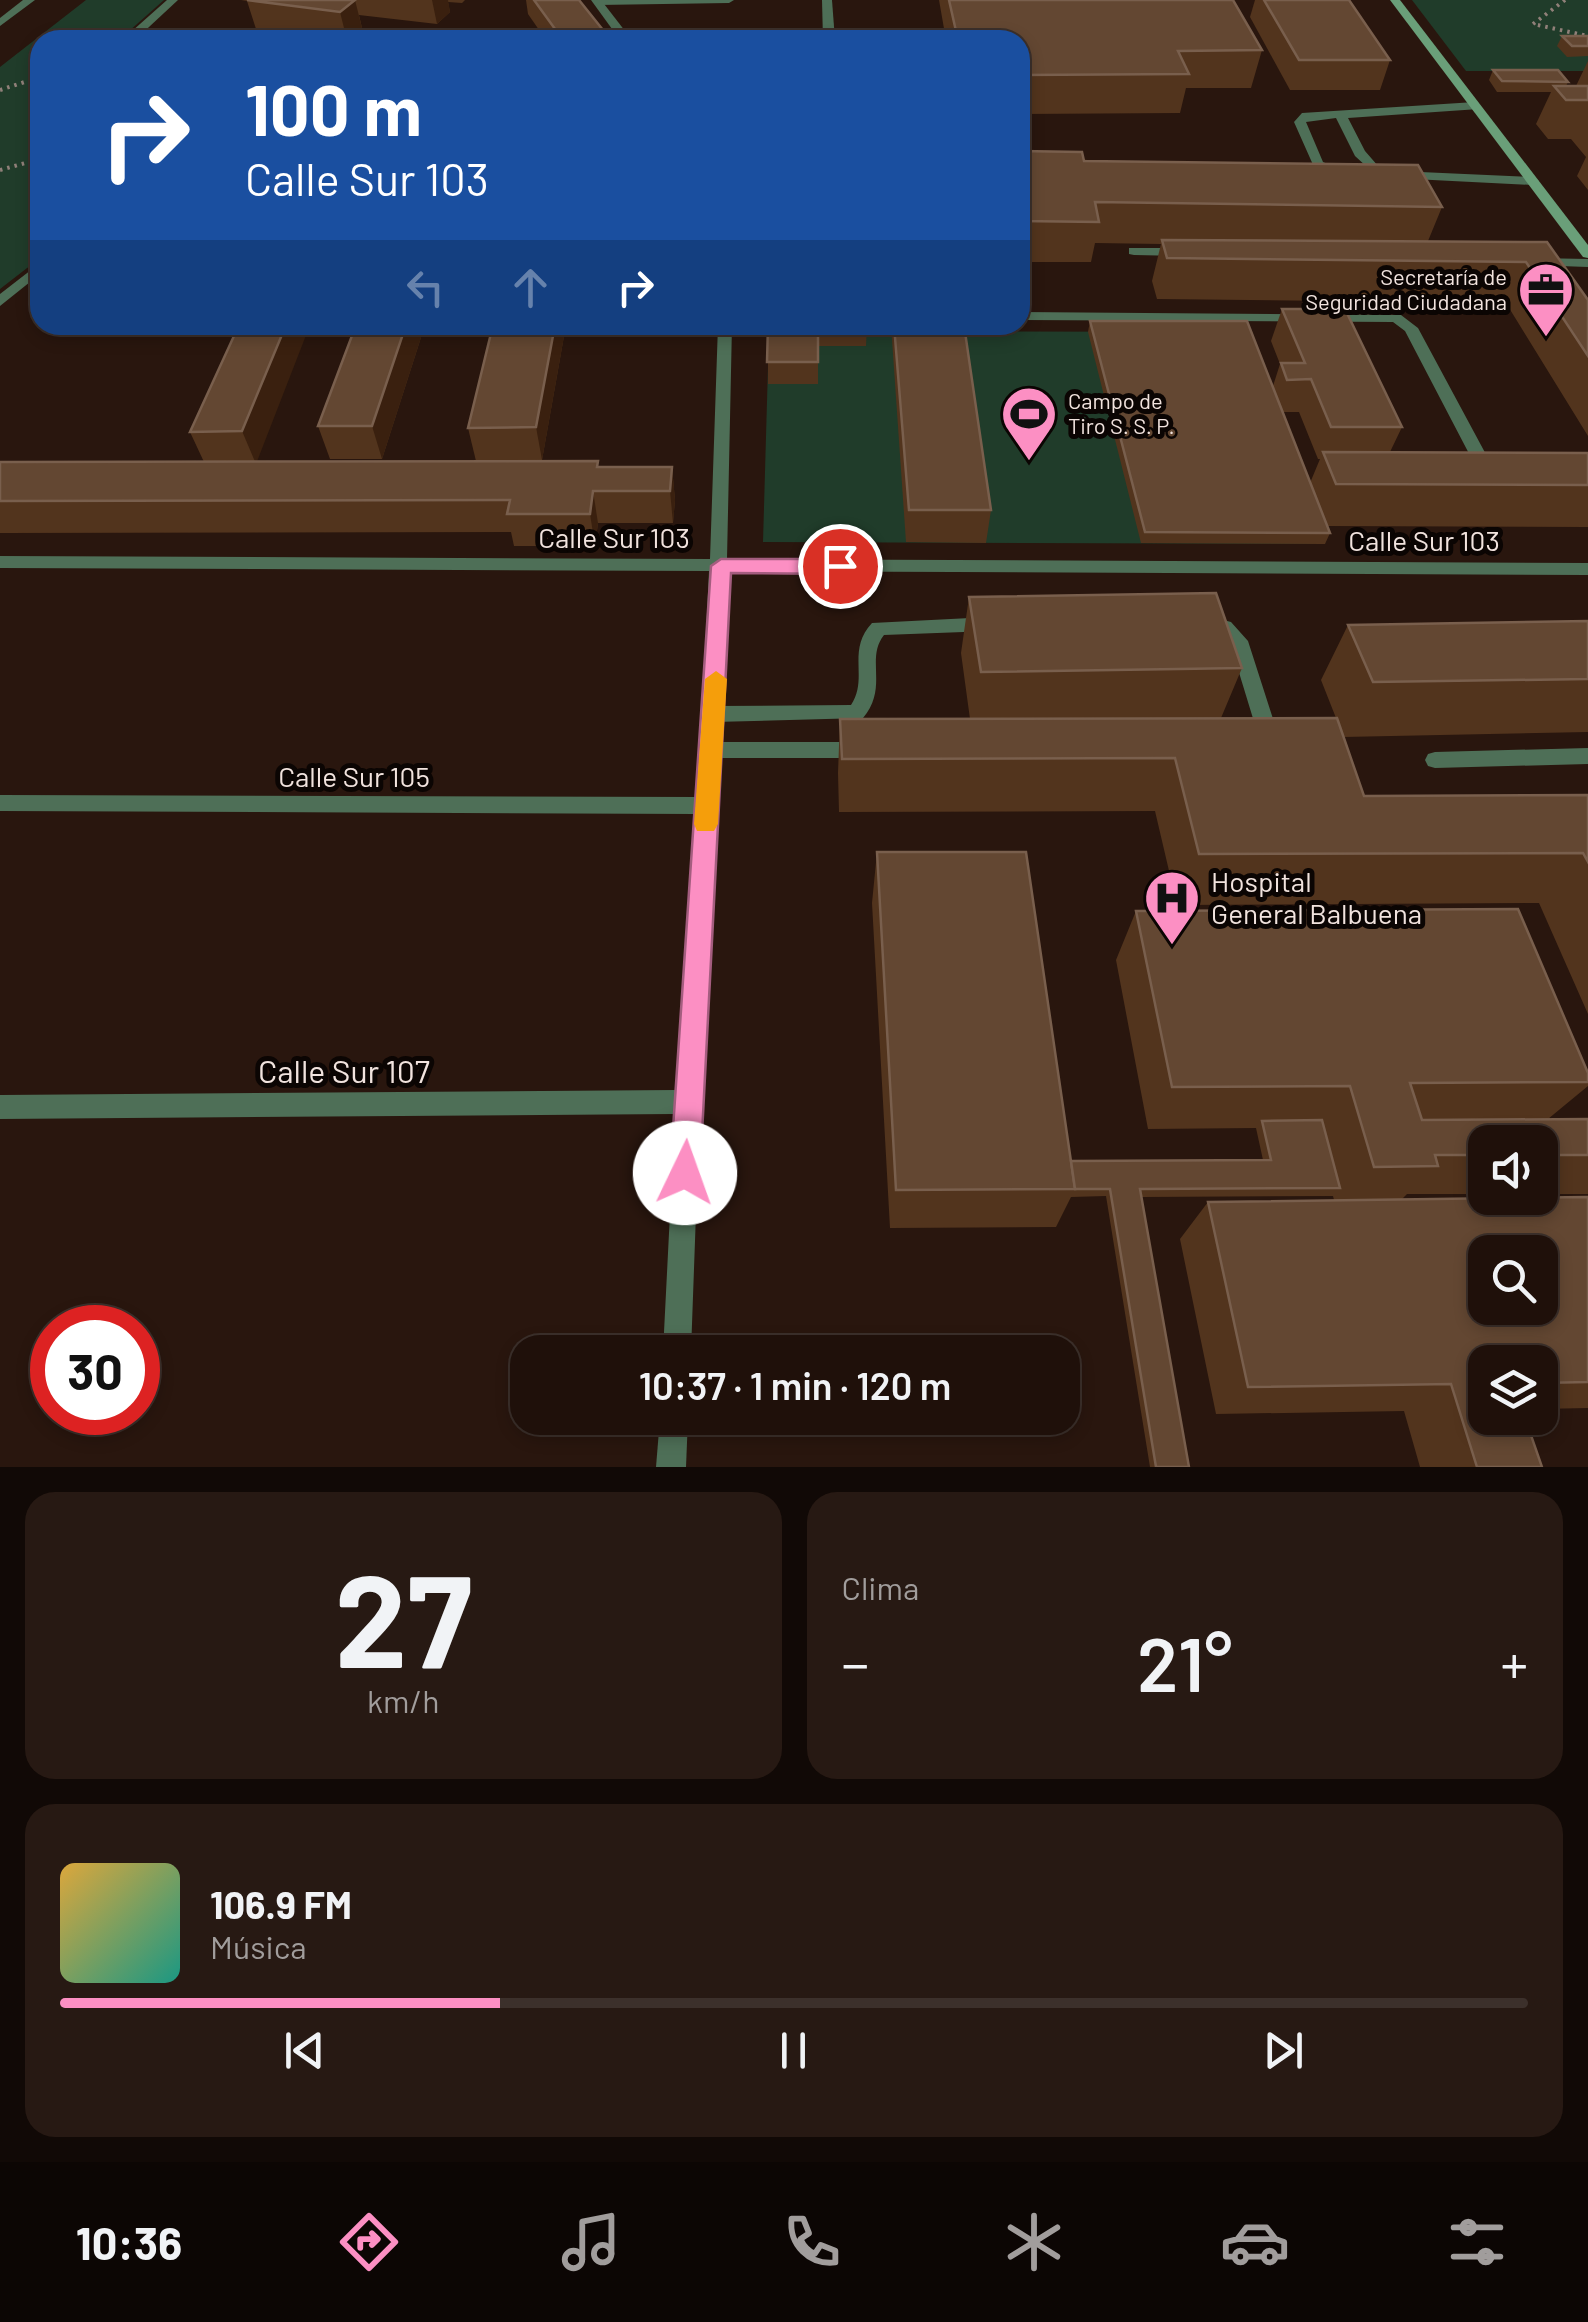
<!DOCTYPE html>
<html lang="es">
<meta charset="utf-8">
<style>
:root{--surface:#1f100a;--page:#271913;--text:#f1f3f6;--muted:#a19d9c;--line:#3c302b;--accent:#fc8fc3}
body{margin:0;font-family:Barlow,sans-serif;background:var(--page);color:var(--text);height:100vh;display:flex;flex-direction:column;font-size:38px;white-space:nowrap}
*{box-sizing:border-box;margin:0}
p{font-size:32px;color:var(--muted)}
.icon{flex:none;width:55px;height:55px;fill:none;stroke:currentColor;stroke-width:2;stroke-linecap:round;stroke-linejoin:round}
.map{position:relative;height:1467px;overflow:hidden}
.details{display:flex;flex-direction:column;gap:25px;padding:25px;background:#110906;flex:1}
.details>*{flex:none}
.hud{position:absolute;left:30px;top:30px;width:1000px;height:305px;border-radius:30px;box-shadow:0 5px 15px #0003,0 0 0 2px var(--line);background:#1a4fa0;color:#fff;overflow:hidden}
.controls{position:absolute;left:1468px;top:1125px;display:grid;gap:20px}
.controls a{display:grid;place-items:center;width:90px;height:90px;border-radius:20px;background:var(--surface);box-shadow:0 5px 15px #0003,0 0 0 2px var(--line);font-size:50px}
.speed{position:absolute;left:30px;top:1305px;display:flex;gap:20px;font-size:50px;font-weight:700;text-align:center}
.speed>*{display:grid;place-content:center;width:130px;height:130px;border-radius:50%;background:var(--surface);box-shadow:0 5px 15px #0003,0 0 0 2px var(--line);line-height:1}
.speed .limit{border:15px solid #d22;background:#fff;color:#111}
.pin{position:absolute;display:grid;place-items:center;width:85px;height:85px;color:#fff;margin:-42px;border:5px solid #fff;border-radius:50%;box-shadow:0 2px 10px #0007}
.me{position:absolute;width:110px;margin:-55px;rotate:3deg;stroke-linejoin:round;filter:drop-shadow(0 0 8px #0008)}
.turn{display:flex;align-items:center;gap:35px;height:210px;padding:0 50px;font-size:45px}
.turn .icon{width:130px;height:130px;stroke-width:2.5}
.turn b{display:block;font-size:70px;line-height:85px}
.lanes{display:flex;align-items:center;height:95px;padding:0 50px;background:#0003;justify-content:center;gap:50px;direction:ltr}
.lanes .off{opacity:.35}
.big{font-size:75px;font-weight:600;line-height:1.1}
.details .tile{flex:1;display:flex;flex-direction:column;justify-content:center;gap:15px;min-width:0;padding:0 35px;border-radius:30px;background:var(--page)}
.details .dial{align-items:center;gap:0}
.dial b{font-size:130px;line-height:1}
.song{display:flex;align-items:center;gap:30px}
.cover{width:120px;height:120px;border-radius:15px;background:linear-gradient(135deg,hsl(40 70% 55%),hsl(170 70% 35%))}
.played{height:10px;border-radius:5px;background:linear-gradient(90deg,var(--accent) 30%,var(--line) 30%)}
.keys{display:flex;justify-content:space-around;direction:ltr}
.heat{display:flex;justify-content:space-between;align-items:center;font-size:55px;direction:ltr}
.details .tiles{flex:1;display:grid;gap:25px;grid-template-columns:1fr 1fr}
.tile:last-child{grid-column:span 2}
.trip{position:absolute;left:510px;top:1335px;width:570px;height:100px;border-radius:30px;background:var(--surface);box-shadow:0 5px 15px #0003,0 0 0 2px var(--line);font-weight:600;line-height:100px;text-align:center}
.tabs{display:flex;height:160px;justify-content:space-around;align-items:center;background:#0c0604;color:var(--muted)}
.tabs .icon{width:70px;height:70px}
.tabs .selected{color:var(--accent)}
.tabs b{font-size:45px;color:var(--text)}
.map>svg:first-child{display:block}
</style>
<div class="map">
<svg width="1588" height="1467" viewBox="0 0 1588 1467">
<rect width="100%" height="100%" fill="#29160e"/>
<g fill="#203c2a">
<path d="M86,0H164L119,40H40V258L0,289V67Z"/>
<path d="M1412,0H1588V71H1466Z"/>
<path d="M769,331L1244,332L1325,544L763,542Z"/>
</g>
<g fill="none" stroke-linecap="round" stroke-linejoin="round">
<g stroke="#908079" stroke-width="4" stroke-dasharray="2.5 5" stroke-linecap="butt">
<path d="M1565,0L1533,24L1588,36"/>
<path d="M0,90L40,77"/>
<path d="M0,170L40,159"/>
</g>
<g fill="#4e6f57" fill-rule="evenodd">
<path d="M594,0H734L729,3L598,5Z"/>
<path d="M1475,102L1479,103V109L1348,118L1365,151L1385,174L1379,178L1355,156L1336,118L1306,122L1323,162L1345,172L1339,176L1314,167L1294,122L1302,113Z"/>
<path d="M1398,171L1533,177L1539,181L1533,185L1393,178L1392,175Z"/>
<path d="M1129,248H1182L1189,252L1182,256L1134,255L1129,254Z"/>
<path d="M1536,258L1588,259V267L1531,265V259Z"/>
<path d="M1020,312L1401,315L1418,328L1489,460L1503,472L1495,477L1476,467L1405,331L1393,322L1020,320Z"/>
<path d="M1204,615L1231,622L1248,641L1275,725L1269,745H1255L1252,739L1255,725L1230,643L1218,631L1197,627L1195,622Z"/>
<path d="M990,617L999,624L990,631L884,635C865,659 889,687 863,718L714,722L704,714L714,706L851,705C869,678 846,651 872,623Z"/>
<path d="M712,742H865L872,744L875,750L872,756L865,758H712L705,756L702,750L705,744Z"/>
<path d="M1588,748V764L1435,768L1428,766L1425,760L1428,754L1435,752Z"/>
</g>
<g fill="#4e6f57" fill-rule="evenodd">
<path d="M23,0H35L0,26V18Z"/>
<path d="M167,0H178L135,40H122Z"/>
<path d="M591,0H601L632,40H620Z"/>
<path d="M822,0H832L835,40H823Z"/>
<path d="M40,263V274L0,306V294Z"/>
<path d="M718,325H732L727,559L1588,563V575L727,571L724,714L700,1102L691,1352H663L675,1114L0,1119V1095L676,1090L697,814L0,811V795L698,797L709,571L0,568V556L710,559Z"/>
<path d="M660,1418H688L686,1467H656Z"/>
</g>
<path fill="#6a9f79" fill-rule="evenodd" d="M1390,0H1400L1588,245V258L1583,257Z"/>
</g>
<g fill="#52341d" fill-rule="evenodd">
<path d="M241,0H465L462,3L448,2L450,12L437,24L359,15L362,28L349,40L256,29L247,1Z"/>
<path d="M526,0H579L611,40H546L528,14Z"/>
<path d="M939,0H1233L1262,50L1251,88H1186L1180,113L1020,114V40H946Z"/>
<path d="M1255,0H1349L1390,60L1380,90H1290L1250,17Z"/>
<path d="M1562,36H1588V56L1567,57L1557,46Z"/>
<path d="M1588,61V190L1577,176L1586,157L1571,139H1548L1536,124L1551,92H1497L1489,80L1493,70L1568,82L1566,86H1576Z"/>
<path d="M1020,151L1442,207L1428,241L1547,242L1588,300V436L1506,303L1157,299L1152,281L1161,244L1095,243L1091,262H1020Z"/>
<path d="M1282,309L1402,427L1390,452L1588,453V527L1327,526L1330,533L1325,544L1141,543L1088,332L1090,321L1273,386L1280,364L1271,341ZM1283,412H1299L1318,459H1320L1310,483Z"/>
<path d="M239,325L257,461H598V467H672L675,500L673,523H598L595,546H514L511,532L0,533V462H204L190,432Z"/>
<path d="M356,325H425L382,459H330L318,426Z"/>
<path d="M566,325L542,460L476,461L468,428Z"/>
<path d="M768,325H867L866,346H818V384H768Z"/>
<path d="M891,325H964L991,510L986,543L906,542Z"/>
<path d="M969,597L1242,668L1221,718H1336L1321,680L1348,625L1588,621V732L1343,737L1364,796L1588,795V1014L1539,903L1177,905L1155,811L839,812L838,773L840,719H970L961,653Z"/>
<path d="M877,852L1071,1161L1263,1160L1256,1128L1148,1129L1116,960L1136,911L1588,1073V1086L1548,1119H1588V1194H1540V1142H1485V1194H1407L1401,1200L1588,1197V1408L1540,1409V1362H1485L1542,1467H1420L1404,1411L1216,1414L1180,1239L1208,1202L1334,1200L1333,1196L1141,1197L1189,1467H1150L1106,1196L1071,1197L1056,1227L890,1228L872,903Z"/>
</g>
<g fill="#3a200f">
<path d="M355,0L362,28L347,40L340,12Z"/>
<path d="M432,0H448L450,12L437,24Z"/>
<path d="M286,325H310L256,464L242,431Z"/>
<path d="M406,325H425L382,459L372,426Z"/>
<path d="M555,325H566L542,460L536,427Z"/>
<path d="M672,467L675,500L673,523L670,491Z"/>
<path d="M593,491L598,523L595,546L590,514Z"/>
</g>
<g fill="#634732" stroke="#795f4d" stroke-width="2.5" fill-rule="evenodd">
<path d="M247,0H355L340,12Z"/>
<path d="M534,0H579L611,40H563Z"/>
<path d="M949,0H1233L1262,50L1178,51L1189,74L1020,75V40H958Z"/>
<path d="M1264,0H1349L1390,60H1299Z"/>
<path d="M1562,36H1588V46H1572Z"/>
<path d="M1493,70H1558L1568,82L1502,81Z"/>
<path d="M1554,86H1588V100H1566Z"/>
<path d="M1020,151L1082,152L1084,161L1418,165L1442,207L1095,202L1099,222L1020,221Z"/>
<path d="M1162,240L1547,242L1588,300V356L1526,262L1167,258Z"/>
<path d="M1282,309H1345L1402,427H1331L1311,379L1287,380L1281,363H1305Z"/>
<path d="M1090,321H1247L1330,533L1145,532Z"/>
<path d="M239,325H286L242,431L190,432Z"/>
<path d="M356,325H406L372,426H318Z"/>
<path d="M493,325H555L536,427L468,428Z"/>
<path d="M768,325H818V362H767Z"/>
<path d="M894,325H964L991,510H909Z"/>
<path d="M1323,452L1588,453V485L1336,484Z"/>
<path d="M598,461L597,467H672L670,491H593L590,514H507L510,500L0,501V462Z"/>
<path d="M1216,593L1242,668L981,672L969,597Z"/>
<path d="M1588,621V679L1373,682L1348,625Z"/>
<path d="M1337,718L1364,796L1588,795V862L1583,853L1199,854L1175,758L842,759L840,719Z"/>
<path d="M877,852H1026L1075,1189L896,1190Z"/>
<path d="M1518,909L1588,1073V1082L1410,1083L1422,1120L1588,1119V1155H1540V1142H1485V1155H1435L1438,1166L1374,1167L1350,1086L1172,1087L1136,911Z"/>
<path d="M1322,1120L1340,1188L1140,1189L1189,1467H1156L1110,1189H1075L1071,1161L1271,1160L1262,1121Z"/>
<path d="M1588,1197V1382L1540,1383V1362H1485V1418H1525L1542,1467H1477L1451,1384L1248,1387L1208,1202ZM1485,1252H1540V1308H1485Z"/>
</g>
<path fill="#fc8fc3" stroke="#a45d7f" stroke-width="2.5" d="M721,559H840L850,566L840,574L731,573L700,1173L695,1184L685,1188L675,1184L670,1173L711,566Z"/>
<path fill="#f59e0b" d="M716,671L727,679L718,824L714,831H697L694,824L705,679Z"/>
<defs>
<g id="office-pin" transform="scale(2.875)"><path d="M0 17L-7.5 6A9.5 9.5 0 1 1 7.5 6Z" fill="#fc8fc3" stroke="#0b0503"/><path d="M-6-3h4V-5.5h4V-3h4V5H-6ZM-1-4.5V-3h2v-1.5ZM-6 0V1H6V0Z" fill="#111"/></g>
<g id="stadium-pin" transform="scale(2.875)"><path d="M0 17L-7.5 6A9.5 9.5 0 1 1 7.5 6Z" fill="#fc8fc3" stroke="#0b0503"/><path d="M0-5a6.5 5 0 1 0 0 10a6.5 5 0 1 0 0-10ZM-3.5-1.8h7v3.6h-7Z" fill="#111"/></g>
<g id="hospital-pin" transform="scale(2.875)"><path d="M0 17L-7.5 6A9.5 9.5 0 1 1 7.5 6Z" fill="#fc8fc3" stroke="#0b0503"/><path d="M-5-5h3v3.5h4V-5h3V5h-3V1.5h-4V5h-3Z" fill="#111"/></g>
</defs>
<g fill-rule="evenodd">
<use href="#office-pin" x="1546" y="290"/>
<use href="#stadium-pin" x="1029" y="414"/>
<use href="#hospital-pin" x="1172" y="898"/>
</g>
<g text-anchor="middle" stroke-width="10" stroke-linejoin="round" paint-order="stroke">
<g font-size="22" fill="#f1e3de" stroke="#0b0503" text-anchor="end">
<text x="1507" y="285">Secretaría de<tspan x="1507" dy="25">Seguridad Ciudadana</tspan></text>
<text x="1068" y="409" text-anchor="start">Campo de<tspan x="1068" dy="25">Tiro S. S. P.</tspan></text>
</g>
<g font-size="28" fill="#f1e3de" stroke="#0b0503">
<text x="614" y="548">Calle Sur 103</text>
<text x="1424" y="551">Calle Sur 103</text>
<text x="354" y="787">Calle Sur 105</text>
</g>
<g font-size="28" fill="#f1e3de" stroke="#0b0503" text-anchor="start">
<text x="1211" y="892">Hospital<tspan x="1211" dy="32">General Balbuena</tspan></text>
</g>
<g font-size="32" fill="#f1e3de" stroke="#0b0503">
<text x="344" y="1083">Calle Sur 107</text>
</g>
</g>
</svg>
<div class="controls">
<a><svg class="icon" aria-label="sound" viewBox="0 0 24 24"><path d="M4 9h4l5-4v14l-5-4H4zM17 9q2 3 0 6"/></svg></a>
<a><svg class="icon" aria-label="search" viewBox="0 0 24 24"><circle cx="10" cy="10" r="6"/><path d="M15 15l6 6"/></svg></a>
<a><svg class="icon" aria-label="layers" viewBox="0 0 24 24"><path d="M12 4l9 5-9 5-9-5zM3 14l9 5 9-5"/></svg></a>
</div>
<div class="speed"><div class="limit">30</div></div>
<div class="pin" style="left:840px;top:566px;background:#d93025"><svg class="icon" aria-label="arrive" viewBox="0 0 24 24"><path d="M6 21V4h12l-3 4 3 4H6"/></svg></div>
<svg class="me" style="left:685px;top:1173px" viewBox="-20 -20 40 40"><circle r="19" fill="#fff"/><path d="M0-13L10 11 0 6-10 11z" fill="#fc8fc3"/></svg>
<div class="trip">10:37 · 1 min · 120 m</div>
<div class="hud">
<div class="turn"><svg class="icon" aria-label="right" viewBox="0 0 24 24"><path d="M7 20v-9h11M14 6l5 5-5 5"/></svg><div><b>100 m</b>Calle Sur 103</div></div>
<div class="lanes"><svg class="icon off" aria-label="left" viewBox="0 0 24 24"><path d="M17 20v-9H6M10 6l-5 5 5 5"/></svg><svg class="icon off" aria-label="ahead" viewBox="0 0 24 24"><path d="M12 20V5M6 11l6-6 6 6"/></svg><svg class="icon" aria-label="right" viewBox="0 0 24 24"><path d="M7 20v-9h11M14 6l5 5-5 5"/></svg></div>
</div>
</div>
<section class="details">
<div class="tiles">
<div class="tile dial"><b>27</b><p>km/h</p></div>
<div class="tile"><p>Clima</p>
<div class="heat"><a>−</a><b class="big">21°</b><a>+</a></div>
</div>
<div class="tile">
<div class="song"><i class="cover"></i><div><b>106.9 FM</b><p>Música</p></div></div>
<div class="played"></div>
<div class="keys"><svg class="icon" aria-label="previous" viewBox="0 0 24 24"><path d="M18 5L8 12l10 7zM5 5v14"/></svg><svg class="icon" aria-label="pause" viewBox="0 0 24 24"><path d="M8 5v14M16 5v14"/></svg><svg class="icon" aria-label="next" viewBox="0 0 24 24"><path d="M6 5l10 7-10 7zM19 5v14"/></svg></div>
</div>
</div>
</section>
<nav class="tabs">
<b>10:36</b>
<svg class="icon selected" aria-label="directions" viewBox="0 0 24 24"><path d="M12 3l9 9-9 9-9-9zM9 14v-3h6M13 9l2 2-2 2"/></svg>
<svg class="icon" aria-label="music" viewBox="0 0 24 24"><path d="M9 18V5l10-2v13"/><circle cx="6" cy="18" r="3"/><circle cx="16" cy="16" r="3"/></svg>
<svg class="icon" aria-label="phone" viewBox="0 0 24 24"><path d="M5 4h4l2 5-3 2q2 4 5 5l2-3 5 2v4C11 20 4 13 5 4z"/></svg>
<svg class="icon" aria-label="climate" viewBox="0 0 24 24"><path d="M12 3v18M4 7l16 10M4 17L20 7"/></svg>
<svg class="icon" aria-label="car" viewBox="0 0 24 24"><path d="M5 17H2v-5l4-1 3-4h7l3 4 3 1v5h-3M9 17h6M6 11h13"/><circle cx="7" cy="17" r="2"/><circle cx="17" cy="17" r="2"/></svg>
<svg class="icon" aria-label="filters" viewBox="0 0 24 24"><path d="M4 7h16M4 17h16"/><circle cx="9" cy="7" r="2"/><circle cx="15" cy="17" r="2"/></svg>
</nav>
